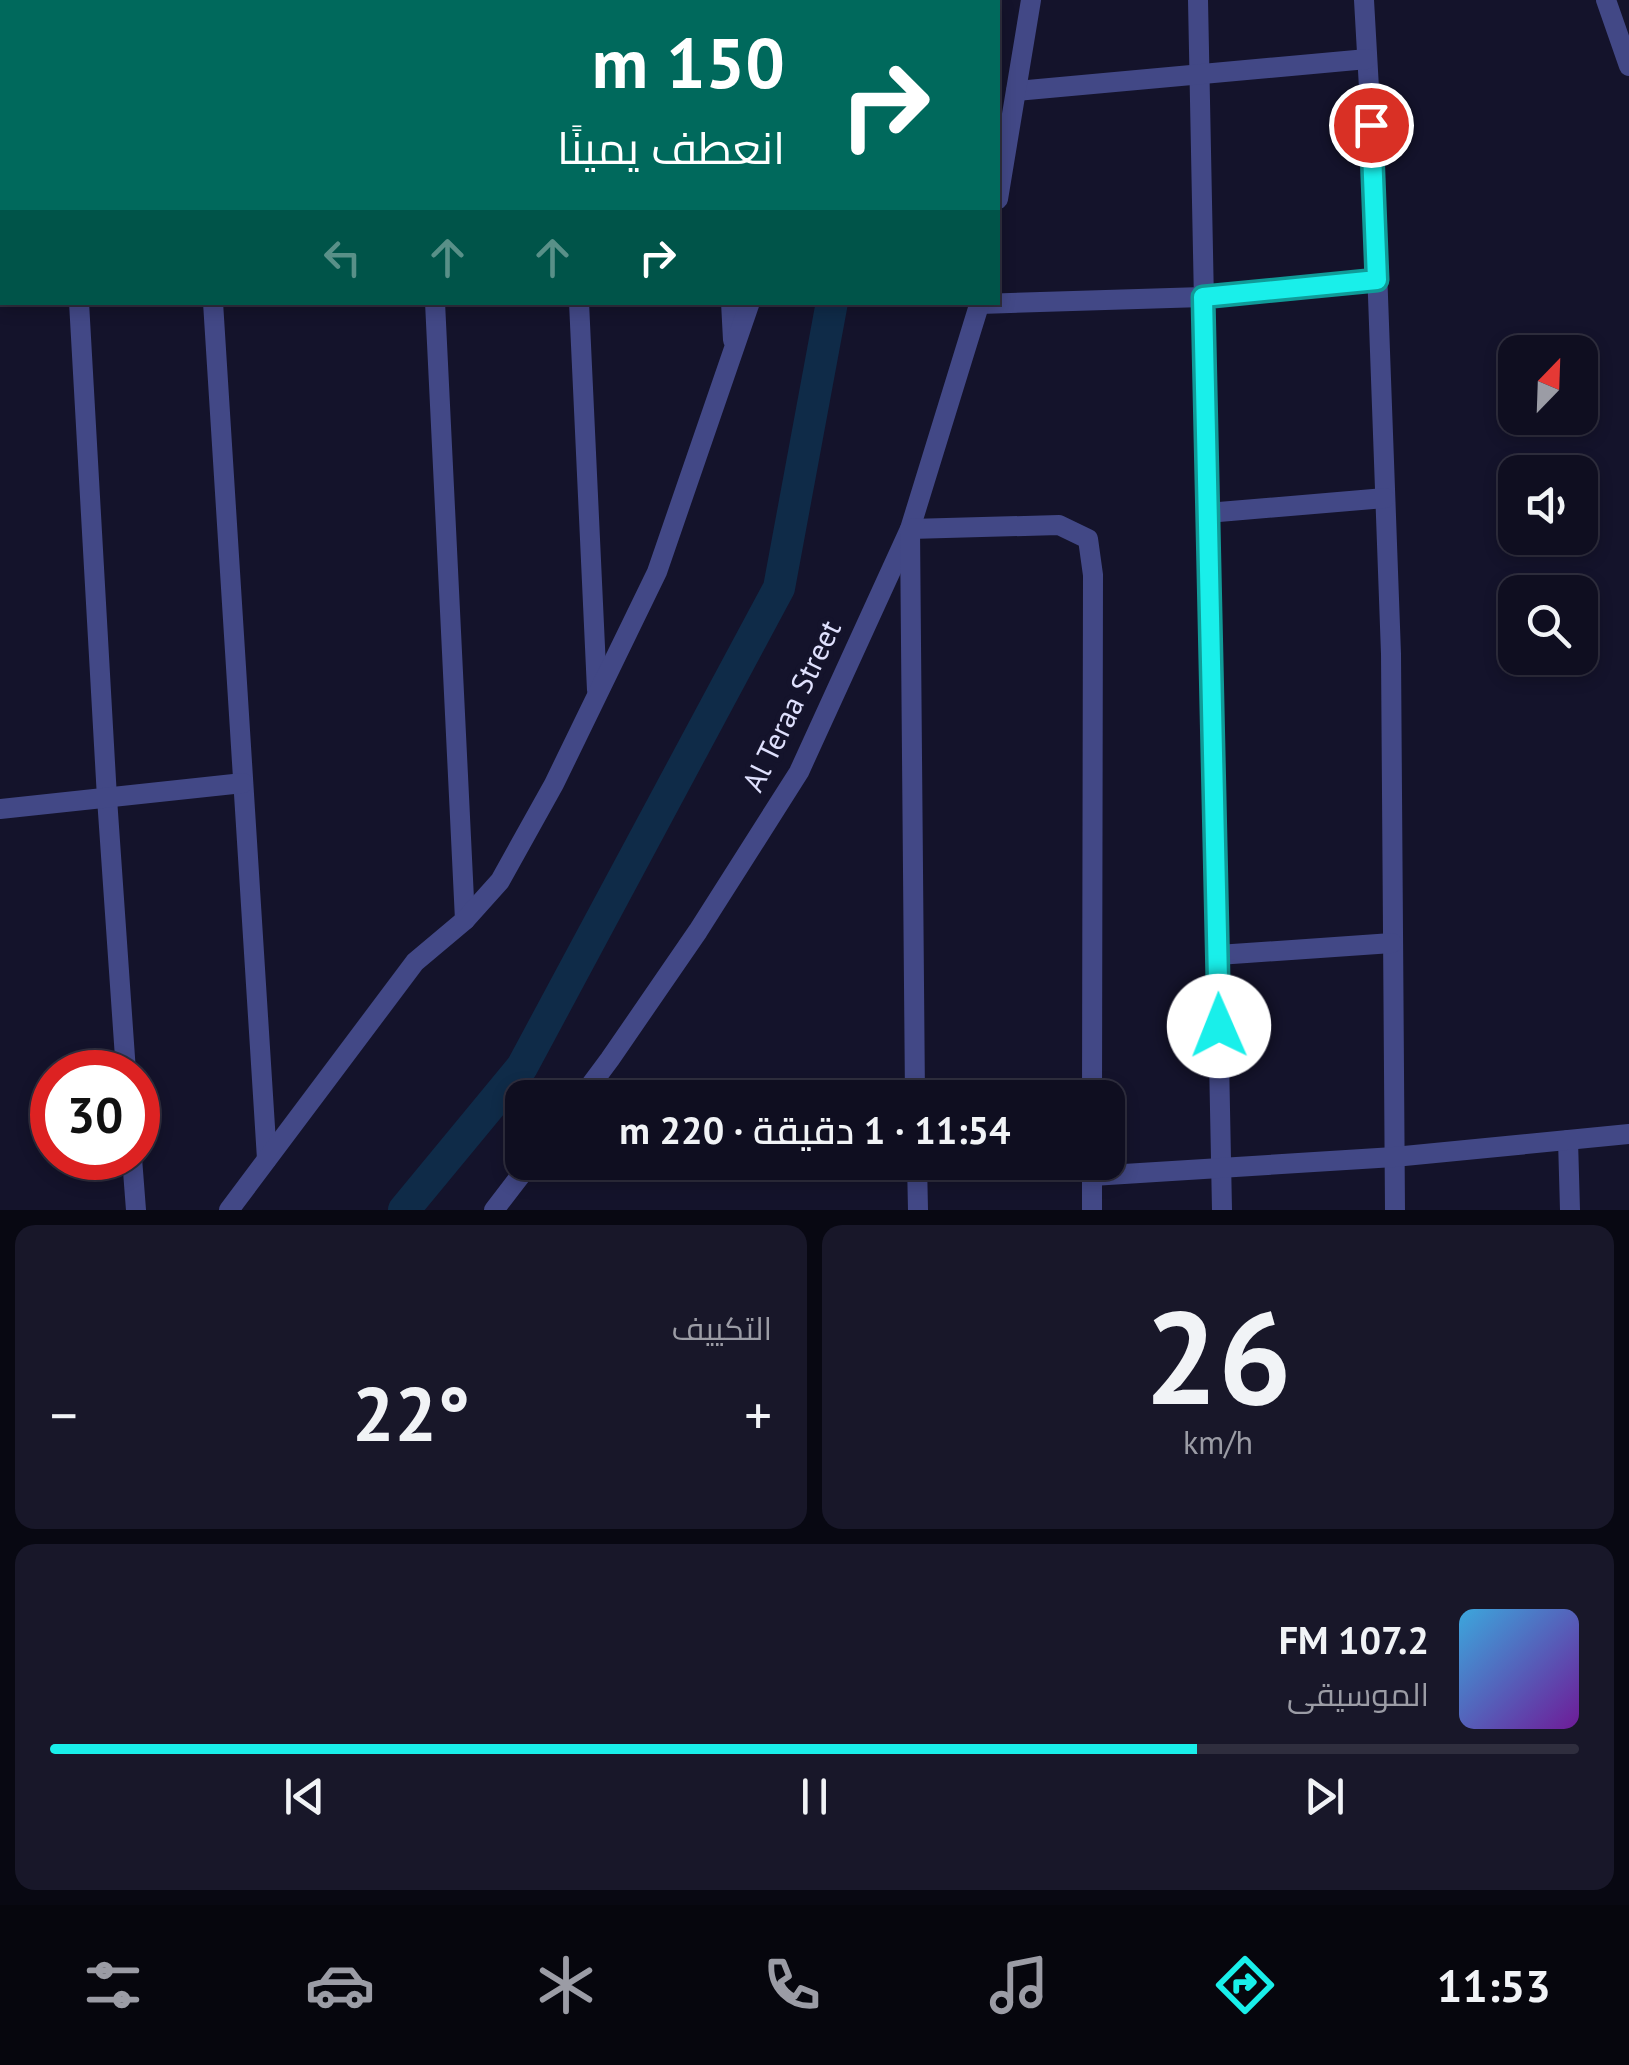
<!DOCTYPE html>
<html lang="ar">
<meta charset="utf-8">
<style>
:root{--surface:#0f0e20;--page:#181729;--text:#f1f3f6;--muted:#9b9ca5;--line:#2f2e3e;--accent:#19efea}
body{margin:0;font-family:"PT Sans",Cairo,sans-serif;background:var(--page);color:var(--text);direction:rtl;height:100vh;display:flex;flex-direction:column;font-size:38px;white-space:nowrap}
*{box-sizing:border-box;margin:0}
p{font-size:32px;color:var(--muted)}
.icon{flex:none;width:55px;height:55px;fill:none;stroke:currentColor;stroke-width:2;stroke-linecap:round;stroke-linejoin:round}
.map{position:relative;height:1210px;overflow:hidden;direction:ltr}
.side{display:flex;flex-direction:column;gap:15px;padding:15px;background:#080812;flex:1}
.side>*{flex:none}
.top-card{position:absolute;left:0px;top:0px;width:1000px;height:305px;box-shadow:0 5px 15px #0003,0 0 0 2px var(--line);direction:rtl;background:#00695c;color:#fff;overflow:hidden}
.needle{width:65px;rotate:23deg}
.buttons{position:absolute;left:1498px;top:335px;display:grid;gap:20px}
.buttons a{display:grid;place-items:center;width:100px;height:100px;border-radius:20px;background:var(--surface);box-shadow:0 5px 15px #0003,0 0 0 2px var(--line);font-size:50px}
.speed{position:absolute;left:30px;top:1050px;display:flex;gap:20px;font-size:50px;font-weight:700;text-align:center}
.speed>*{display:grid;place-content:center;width:130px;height:130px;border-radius:50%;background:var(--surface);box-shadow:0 5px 15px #0003,0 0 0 2px var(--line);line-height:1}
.speed .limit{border:15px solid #d22;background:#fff;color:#111}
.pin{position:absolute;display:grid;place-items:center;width:85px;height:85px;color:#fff;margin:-42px;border:5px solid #fff;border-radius:50%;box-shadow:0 2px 10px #0007}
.me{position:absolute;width:110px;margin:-55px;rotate:359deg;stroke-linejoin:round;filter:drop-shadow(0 0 8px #0008)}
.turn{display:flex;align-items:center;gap:35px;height:210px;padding:0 50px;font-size:45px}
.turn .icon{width:130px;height:130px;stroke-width:2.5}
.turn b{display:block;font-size:70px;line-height:85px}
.lanes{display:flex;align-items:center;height:95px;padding:0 50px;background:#0003;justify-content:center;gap:50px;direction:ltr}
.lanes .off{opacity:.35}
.big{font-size:75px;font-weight:600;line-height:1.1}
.side .widget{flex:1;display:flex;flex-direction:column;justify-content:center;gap:15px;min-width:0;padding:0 35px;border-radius:20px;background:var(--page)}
.side .dial{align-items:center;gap:0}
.dial b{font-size:130px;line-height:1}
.song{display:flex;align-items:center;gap:30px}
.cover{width:120px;height:120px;border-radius:15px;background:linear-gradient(135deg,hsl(200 70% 55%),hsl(280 70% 35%))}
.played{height:10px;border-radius:5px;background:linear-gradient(90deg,var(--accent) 75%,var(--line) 75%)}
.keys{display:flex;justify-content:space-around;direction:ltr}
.heat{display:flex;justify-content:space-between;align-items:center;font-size:55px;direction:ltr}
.side .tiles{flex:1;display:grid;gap:15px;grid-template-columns:1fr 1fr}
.widget:last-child{grid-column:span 2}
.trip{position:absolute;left:505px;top:1080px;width:620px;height:100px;border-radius:20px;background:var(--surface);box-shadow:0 5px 15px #0003,0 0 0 2px var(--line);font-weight:600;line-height:100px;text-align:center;direction:rtl}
.dock{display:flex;height:160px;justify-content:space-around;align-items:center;background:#06060d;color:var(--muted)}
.dock .icon{width:70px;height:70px}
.dock .active{color:var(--accent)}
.dock b{font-size:45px;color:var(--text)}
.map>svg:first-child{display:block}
</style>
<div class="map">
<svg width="1629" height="1210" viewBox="0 0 1629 1210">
<rect width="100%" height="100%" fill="#14132b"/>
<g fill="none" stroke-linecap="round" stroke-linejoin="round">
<g stroke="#0f2b48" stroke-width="32">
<path d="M888,2L889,0"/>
<path d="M404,1210L522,1067L779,588L832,302"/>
</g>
<g stroke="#424886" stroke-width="20">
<path d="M204,0V2"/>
<path d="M418,0V2"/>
<path d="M565,0V2"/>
<path d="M713,0V2"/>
<path d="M1198,0L1222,1210"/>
<path d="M1364,0L1373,159L1391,654L1395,1210"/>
<path d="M1606,0L1629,66"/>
<path d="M801,2V0"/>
<path d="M1016,91L1367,59"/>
<path d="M0,169L2,168"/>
<path d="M998,199L1031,0"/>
<path d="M79,302L107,798L126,1072"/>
<path d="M213,302L267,1159"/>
<path d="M435,302L465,920"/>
<path d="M579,302L597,690"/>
<path d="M731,302L733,340"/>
<path d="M980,304L1203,297L1377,280"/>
<path d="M1207,513L1385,498"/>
<path d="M0,809L243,783"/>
<path d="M1218,955L1392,943"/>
<path d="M581,1098L610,1059L698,931L799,772L910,529L980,302"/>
<path d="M915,1098L910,529L1059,525L1088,539L1093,575L1092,1098"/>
<path d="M1568,1140L1570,1210"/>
<path d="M132,1158L136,1210"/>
<path d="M917,1162L918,1210"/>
<path d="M1092,1162V1210"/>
<path d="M1092,1176L1394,1157L1629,1134"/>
<path d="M229,1210L415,962L465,920L500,881L554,784L657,572L750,302"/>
<path d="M494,1210L531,1162"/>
</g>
</g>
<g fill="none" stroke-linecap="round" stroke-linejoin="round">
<g stroke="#109b98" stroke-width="25">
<path id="route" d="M1219,1026L1203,297L1377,280L1371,125"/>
</g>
<use href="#route" stroke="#19efea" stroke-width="18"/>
</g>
<g text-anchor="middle" stroke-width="10" stroke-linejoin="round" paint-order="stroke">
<g font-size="30" fill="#dfe0fd" stroke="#14132b">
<text transform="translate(792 706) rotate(-64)" y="10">Al Teraa Street</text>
</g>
</g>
</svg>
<div class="buttons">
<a><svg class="needle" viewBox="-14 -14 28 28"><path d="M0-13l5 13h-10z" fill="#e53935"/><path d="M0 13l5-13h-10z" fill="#9b9ca5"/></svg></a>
<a><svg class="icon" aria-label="sound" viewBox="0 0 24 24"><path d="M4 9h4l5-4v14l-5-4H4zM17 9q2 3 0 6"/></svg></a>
<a><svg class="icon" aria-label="search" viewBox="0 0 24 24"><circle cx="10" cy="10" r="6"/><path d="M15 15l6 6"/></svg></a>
</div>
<div class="speed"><div class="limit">30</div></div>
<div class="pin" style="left:1371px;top:125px;background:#d93025"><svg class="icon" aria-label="arrive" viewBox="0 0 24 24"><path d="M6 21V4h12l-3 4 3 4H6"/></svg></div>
<svg class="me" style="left:1219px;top:1026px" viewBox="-20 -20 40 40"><circle r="19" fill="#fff"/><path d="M0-13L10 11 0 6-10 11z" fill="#19efea"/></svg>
<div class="trip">11:54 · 1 دقيقة · 220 m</div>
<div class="top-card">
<div class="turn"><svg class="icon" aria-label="right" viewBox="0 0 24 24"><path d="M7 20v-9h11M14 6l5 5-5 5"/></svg><div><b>150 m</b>انعطف يمينًا</div></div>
<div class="lanes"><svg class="icon off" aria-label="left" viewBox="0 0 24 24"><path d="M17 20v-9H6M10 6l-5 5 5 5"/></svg><svg class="icon off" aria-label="ahead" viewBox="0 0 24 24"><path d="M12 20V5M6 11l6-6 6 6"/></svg><svg class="icon off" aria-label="ahead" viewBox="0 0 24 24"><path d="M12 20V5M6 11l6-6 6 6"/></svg><svg class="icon" aria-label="right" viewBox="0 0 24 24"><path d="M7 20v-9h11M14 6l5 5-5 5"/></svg></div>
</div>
</div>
<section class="side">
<div class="tiles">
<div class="widget dial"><b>26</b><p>km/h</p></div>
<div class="widget"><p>التكييف</p>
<div class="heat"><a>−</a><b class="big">22°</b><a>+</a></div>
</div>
<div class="widget">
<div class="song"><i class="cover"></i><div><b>107.2 FM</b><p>الموسيقى</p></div></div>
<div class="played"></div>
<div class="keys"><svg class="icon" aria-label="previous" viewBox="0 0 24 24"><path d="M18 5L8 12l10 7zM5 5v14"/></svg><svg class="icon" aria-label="pause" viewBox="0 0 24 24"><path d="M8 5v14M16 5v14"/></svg><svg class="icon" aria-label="next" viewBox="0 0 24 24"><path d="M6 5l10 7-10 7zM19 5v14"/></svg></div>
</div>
</div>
</section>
<nav class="dock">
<b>11:53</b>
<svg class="icon active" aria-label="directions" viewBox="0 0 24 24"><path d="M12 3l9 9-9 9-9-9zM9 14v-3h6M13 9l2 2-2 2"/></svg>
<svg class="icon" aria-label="music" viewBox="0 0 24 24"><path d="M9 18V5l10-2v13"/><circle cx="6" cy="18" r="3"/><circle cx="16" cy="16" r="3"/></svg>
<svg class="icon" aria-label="phone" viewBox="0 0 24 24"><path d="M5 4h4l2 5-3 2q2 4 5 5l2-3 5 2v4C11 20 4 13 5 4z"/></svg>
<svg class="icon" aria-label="climate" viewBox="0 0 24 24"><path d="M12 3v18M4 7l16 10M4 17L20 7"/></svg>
<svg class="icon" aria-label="car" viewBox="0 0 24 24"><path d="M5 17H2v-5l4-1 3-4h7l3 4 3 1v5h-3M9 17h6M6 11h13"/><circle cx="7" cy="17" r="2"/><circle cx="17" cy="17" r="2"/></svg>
<svg class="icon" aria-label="filters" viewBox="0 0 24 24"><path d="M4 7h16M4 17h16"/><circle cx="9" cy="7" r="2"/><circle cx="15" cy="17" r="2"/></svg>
</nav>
